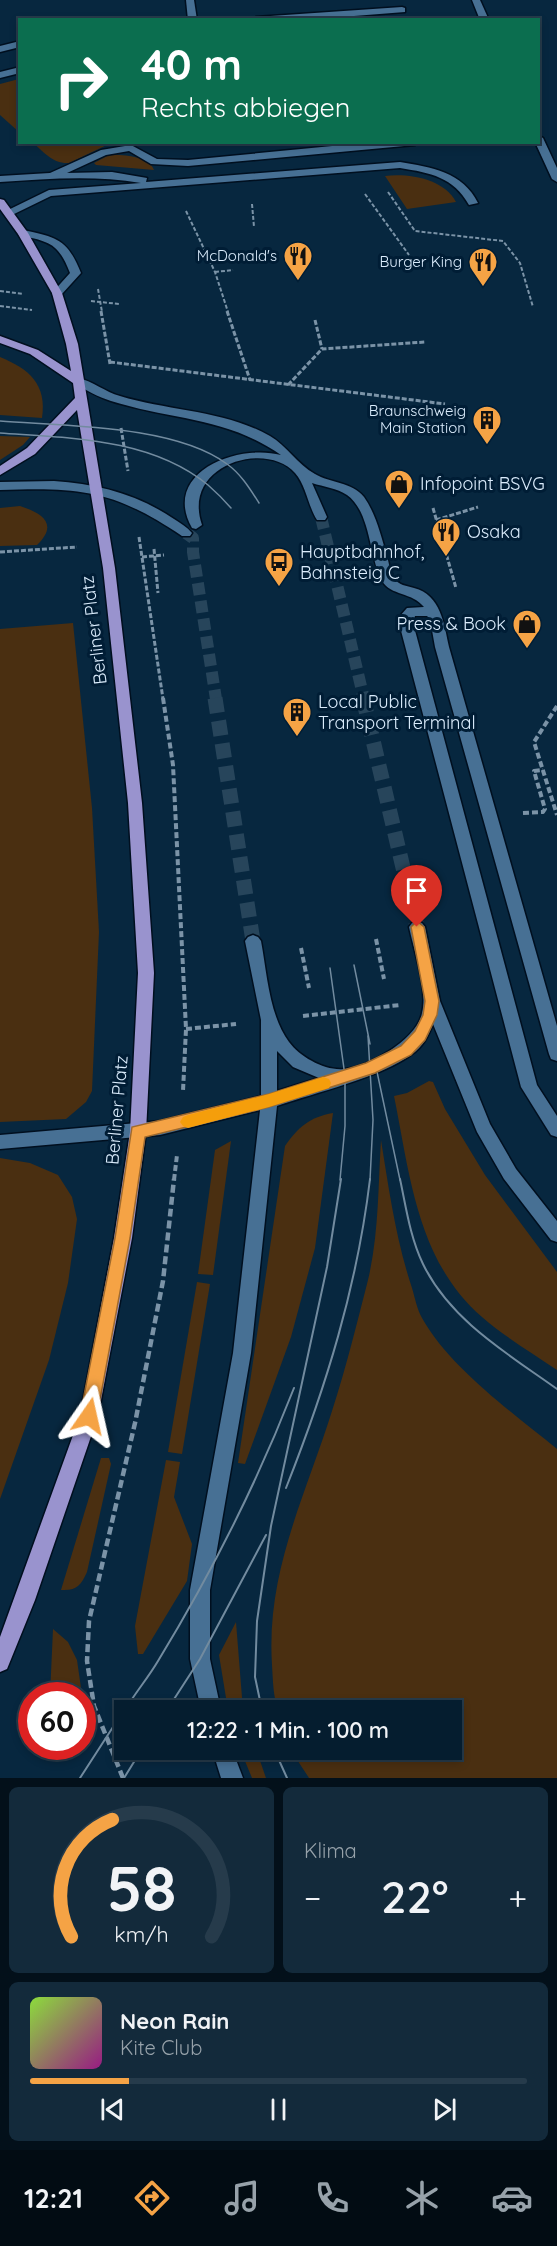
<!DOCTYPE html>
<html lang="de">
<meta charset="utf-8">
<style>
:root{--surface:#051d2f;--page:#132a3b;--text:#f1f3f6;--muted:#97a2aa;--line:#263b4b;--accent:#f5a345}
body{margin:0;font-family:Quicksand,sans-serif;background:var(--page);color:var(--text);height:100vh;display:flex;flex-direction:column;font-size:22px;white-space:nowrap}
*{box-sizing:border-box;margin:0}
p{font-size:20px;color:var(--muted)}
.icon{flex:none;width:33px;height:33px;fill:none;stroke:currentColor;stroke-width:2;stroke-linecap:round;stroke-linejoin:round}
.map{position:relative;height:1778px;overflow:hidden}
.sheet{display:flex;flex-direction:column;gap:9px;padding:9px;background:#03101a;flex:1}
.sheet>*{flex:none}
.guide{position:absolute;left:18px;top:18px;width:522px;height:126px;border-radius:0px;box-shadow:0 3px 9px #0003,0 0 0 2px var(--line);background:#0b6e4f;color:#fff;overflow:hidden}
.speed{position:absolute;left:18px;top:1682px;display:flex;gap:12px;font-size:30px;font-weight:700;text-align:center}
.speed>*{display:grid;place-content:center;width:78px;height:78px;border-radius:50%;background:var(--surface);box-shadow:0 3px 9px #0003,0 0 0 2px var(--line);line-height:1}
.speed .limit{border:9px solid #d22;background:#fff;color:#111}
.pin{position:absolute;display:grid;place-items:center;width:51px;height:51px;color:#fff;margin:-62px -26px;border-radius:50% 50% 50% 0;rotate:-45deg;box-shadow:0 0 6px #0007}
.pin .icon{rotate:45deg}
.me{position:absolute;width:66px;margin:-33px;rotate:11deg;stroke-linejoin:round;filter:drop-shadow(0 0 4px #0008)}
.turn{display:flex;align-items:center;gap:21px;height:126px;padding:0 24px;font-size:27px}
.turn .icon{width:78px;height:78px;stroke-width:2.5}
.turn b{display:block;font-size:42px;line-height:51px}
.big{font-size:45px;font-weight:600;line-height:1.1}
.sheet .widget{flex:1;display:flex;flex-direction:column;justify-content:center;gap:9px;min-width:0;padding:0 21px;border-radius:9px;background:var(--page)}
.sheet .dial{align-items:center;gap:0}
.dial svg{height:156px;overflow:visible;fill:none;stroke:var(--line);stroke-width:7;stroke-linecap:round;text-anchor:middle}
.dial text{fill:var(--text);stroke:none}
.song{display:flex;align-items:center;gap:18px}
.cover{width:72px;height:72px;border-radius:9px;background:linear-gradient(135deg,hsl(90 70% 55%),hsl(310 70% 35%))}
.played{height:6px;border-radius:3px;background:linear-gradient(90deg,var(--accent) 20%,var(--line) 20%)}
.keys{display:flex;justify-content:space-around;direction:ltr}
.heat{display:flex;justify-content:space-between;align-items:center;font-size:33px;direction:ltr}
.sheet .tiles{flex:1;display:grid;gap:9px;grid-template-columns:1fr 1fr}
.widget:last-child{grid-column:span 2}
.trip{position:absolute;left:114px;top:1700px;width:348px;height:60px;border-radius:0px;background:var(--surface);box-shadow:0 3px 9px #0003,0 0 0 2px var(--line);font-weight:600;line-height:60px;text-align:center}
.dock{display:flex;height:96px;justify-content:space-around;align-items:center;background:#020c13;color:var(--muted)}
.dock .icon{width:42px;height:42px}
.dock .on{color:var(--accent)}
.dock b{font-size:27px;color:var(--text)}
.map>svg:first-child{display:block}
</style>
<div class="map">
<svg width="557" height="1778" viewBox="0 0 557 1778">
<rect width="100%" height="100%" fill="#07273f"/>
<g fill="#4a2f11">
<path d="M19,79H20L19,132L0,115V84Z"/>
<path d="M33,143H111L69,163C53,164 44,152 33,143Z"/>
<path d="M111,154C125,156 148,155 154,170L96,165L94,163Z"/>
<path d="M385,176C409,173 444,179 456,202L407,209Z"/>
<path d="M0,357C29,369 47,384 42,418L0,415Z"/>
<path d="M0,436L30,437L23,445L0,460Z"/>
<path d="M20,506C42,513 59,524 37,545L0,546V508Z"/>
<path d="M73,623L92,808L99,932L92,1091L86,1102L66,1119L0,1122V629Z"/>
<path d="M429,1081L433,1082L445,1109L485,1175L557,1272V1370C532,1353 505,1337 482,1317C417,1261 410,1175 394,1096L407,1093Z"/>
<path d="M333,1113L315,1248L291,1337L245,1464L238,1463L285,1146C298,1127 310,1117 333,1113Z"/>
<path d="M381,1140C389,1190 396,1240 412,1288C415,1298 417,1309 422,1318C450,1368 513,1413 557,1449V1778H309L290,1749H452V1710H278C273,1695 273,1681 272,1665C266,1572 305,1497 332,1411C346,1368 357,1323 368,1280C379,1234 378,1186 381,1140Z"/>
<path d="M231,1141L213,1275L198,1274L215,1150Z"/>
<path d="M0,1158L30,1163L58,1175L72,1197L77,1219L68,1283L49,1360L0,1499Z"/>
<path d="M197,1282L210,1284L182,1454L168,1452Z"/>
<path d="M101,1458H109L111,1464L87,1572C81,1585 77,1591 61,1590Z"/>
<path d="M166,1460L180,1462L174,1497L192,1544L187,1581L143,1654H138L135,1626Z"/>
<path d="M236,1622L243,1710H228L219,1655Z"/>
<path d="M53,1629L68,1642L77,1660L82,1695H50Z"/>
<path d="M240,1749H256L266,1778H252Z"/>
</g>
<g fill="none" stroke-linecap="round" stroke-linejoin="round">
<g stroke="#27455b" stroke-width="12" stroke-dasharray="12 6" stroke-linecap="butt">
<path d="M321,517L364,699"/>
<path d="M186,533L193,538V552L216,699"/>
</g>
<g stroke="#27455b" stroke-width="15" stroke-dasharray="15 8" stroke-linecap="butt">
<path d="M215,698L253,941"/>
<path d="M363,698L417,927"/>
</g>
<g stroke="#000f1f" stroke-width="3">
<g id="minor">
<path d="M186,0H194L197,20H188Z"/>
<path d="M472,0H480L489,20H480Z"/>
<path d="M402,7L405,8V12L303,20H252L256,17Z"/>
<path d="M20,41V47L0,52V46Z"/>
<path d="M20,67V73L0,78V72Z"/>
<path d="M538,135L543,138L557,168V182L552,179L535,142H538Z"/>
<path d="M374,142H420L415,145L188,166L151,164L129,151L106,155L67,173L112,172L147,178L146,182L400,162C431,167 463,172 478,203L469,205C453,177 431,173 400,168L51,196L10,216L5,213L6,211L49,190L141,183C94,175 47,179 0,182V176L50,173L101,150L131,145L157,159L188,160Z"/>
<path d="M23,230C57,237 68,240 81,273L61,295H53L52,293L70,273C58,242 49,242 19,235L18,233Z"/>
<path d="M78,378C93,381 105,392 120,396C169,411 224,410 270,436C287,446 297,464 315,474C330,483 352,482 364,497C376,514 381,536 387,556C389,563 390,572 394,578C398,585 407,586 414,588C441,595 444,624 449,647L557,1026V1061L551,1059L549,1054L435,647L430,619L427,616H415L413,623L537,1085L557,1116V1137L551,1135L521,1087L399,623L400,616L407,608L424,607C412,592 391,596 382,581C369,557 371,512 347,495C337,488 324,487 312,483L327,517L325,520H317C308,506 306,485 295,473C267,440 181,464 202,525L196,529L192,528C161,473 237,443 281,455C227,417 171,420 111,401C98,397 86,390 74,383V379Z"/>
<path d="M54,481C98,484 137,494 174,519C180,523 187,527 192,533L190,536H182C114,490 80,487 0,490V482Z"/>
<path d="M417,921L422,923L425,927L440,1001L490,1124L516,1169L557,1221V1242L551,1240L504,1179L477,1132L433,1024C428,1036 423,1047 412,1054C382,1077 314,1093 277,1106L251,1353L210,1590V1659L221,1710H201L190,1659V1590L233,1353L260,1110L160,1135L0,1149V1135L160,1121L261,1096V1020L245,941L248,937L253,935L258,937L261,941C267,973 269,1015 289,1042C300,1057 325,1071 344,1069C370,1067 417,1039 422,1013C428,990 414,951 409,927L412,923ZM277,1051L293,1067L319,1078L277,1091Z"/>
<path d="M212,1749H232L243,1778H221Z"/>
</g>
</g>
<g stroke="#000f1f" stroke-width="3">
<path id="major" d="M0,199L4,200L28,233L62,293L78,344L115,568L142,803L154,973L146,1132L132,1238L98,1416L35,1600L7,1669L0,1672V1637L80,1416L114,1238L130,1132L138,973L128,803L103,568L77,410L35,454L0,475V466L27,448L75,398L73,383L30,354L0,343V336L38,350L71,371L66,344L52,293L18,234L0,209Z"/>
</g>
<g stroke="#7b93a7" stroke-width="2" stroke-dasharray="4 2" stroke-linecap="butt">
<path d="M388,192L415,231L503,241L520,263L533,307"/>
<path d="M365,194L409,255"/>
<path d="M252,204L254,227"/>
<path d="M186,211L215,272L228,312"/>
<path d="M215,272L233,270"/>
<path d="M98,289L102,312"/>
<path d="M0,291L23,294"/>
<path d="M91,301L119,304"/>
<path d="M0,306L32,310"/>
</g>
<g stroke="#7b93a7" stroke-width="3" stroke-dasharray="5 2" stroke-linecap="butt">
<path d="M101,311L110,364"/>
<path d="M227,311L250,380"/>
<path d="M315,320L322,349"/>
<path d="M110,362L445,404"/>
<path d="M288,385L322,349L425,342"/>
<path d="M121,428L128,471"/>
<path d="M433,508L456,588"/>
<path d="M436,520L478,507"/>
<path d="M139,537L163,699"/>
<path d="M154,549L158,593"/>
<path d="M0,552L77,547"/>
<path d="M142,557L164,555"/>
</g>
<g stroke="#7b93a7" stroke-width="4" stroke-dasharray="6 3" stroke-linecap="butt">
<path d="M163,698L173,765L186,1029L183,1091"/>
<path d="M557,706L534,742L557,815"/>
<path d="M523,813L543,812L545,809L534,771L543,770"/>
<path d="M376,939L384,979"/>
<path d="M301,948L309,988"/>
<path d="M303,1016L400,1005"/>
<path d="M186,1029L236,1024"/>
<path d="M174,1180L177,1155"/>
</g>
<path stroke="#7b93a7" stroke-width="4.5" stroke-dasharray="8 4" stroke-linecap="butt" d="M123,1778L94,1706L87,1661L89,1621L135,1423L163,1281L174,1179"/>
<use href="#minor" fill="#477094" fill-rule="evenodd"/>
<use href="#major" fill="#9993ce" fill-rule="evenodd"/>
<g stroke="#728b9f" stroke-width="1.5">
<path d="M0,421C65,426 175,425 227,464C241,474 250,489 259,503"/>
<path d="M0,433C70,438 151,438 208,485C216,492 224,500 231,508"/>
<path d="M354,965L370,1044"/>
<path d="M330,968L345,1076V1126L340,1180"/>
<path d="M368,1036L373,1120L370,1180"/>
<path d="M376,1067L400,1180"/>
</g>
<g stroke="#728b9f" stroke-width="2">
<path d="M400,1179C406,1207 410,1237 423,1264C450,1320 508,1354 557,1389"/>
<path d="M286,1488C326,1387 357,1287 370,1179"/>
<path d="M125,1710C135,1693 148,1678 158,1661C211,1574 257,1483 294,1388"/>
<path d="M167,1710L200,1659L266,1535"/>
<path d="M262,1710L255,1677L257,1621L271,1526L327,1267L341,1179"/>
<path d="M274,1749L287,1778"/>
<path d="M80,1778L124,1710"/>
<path d="M124,1778L142,1749"/>
</g>
</g>
<path fill="#f5a345" stroke="#9f6a2d" stroke-width="1.5" d="M417,921L424,927L439,1001L437,1015L425,1040L411,1055L375,1073L269,1107L145,1137L130,1238L97,1416L95,1422L89,1425L83,1422L80,1416L115,1238L132,1127L269,1094L366,1063L401,1046L415,1031L423,1015L425,1001L411,927Z"/>
<path fill="#f59e0b" d="M323,1077L329,1079L331,1083L329,1088L269,1107L188,1128L183,1126L180,1122L183,1117L188,1115L269,1094Z"/>
<defs>
<g id="restaurant-pin" transform="scale(1.5)"><path d="M0 17L-7.5 6A9.5 9.5 0 1 1 7.5 6Z" fill="#f5a345" stroke="#001d35"/><path d="M-5-6h1v4h1v-4h1v4h1v-4h1v5L-1.5 .5V6h-2V.5L-5-1ZM5-6V6H3V1.5H1.5Q1.5-4 5-6Z" fill="#111"/></g>
<g id="building-pin" transform="scale(1.5)"><path d="M0 17L-7.5 6A9.5 9.5 0 1 1 7.5 6Z" fill="#f5a345" stroke="#001d35"/><path d="M-4-6H4V6H1V3H-1V6H-4ZM-2.5-4.3h1.7v1.8h-1.7ZM.8-4.3h1.7v1.8H.8ZM-2.5-1h1.7V.8h-1.7ZM.8-1h1.7V.8H.8Z" fill="#111"/></g>
<g id="shop-pin" transform="scale(1.5)"><path d="M0 17L-7.5 6A9.5 9.5 0 1 1 7.5 6Z" fill="#f5a345" stroke="#001d35"/><path d="M-5-2.5h2.3a2.7 3.5 0 0 1 5.4 0H5L5.5 6h-11ZM-1.5-2.5h3a1.5 2.3 0 0 0-3 0Z" fill="#111"/></g>
<g id="bus-pin" transform="scale(1.5)"><path d="M0 17L-7.5 6A9.5 9.5 0 1 1 7.5 6Z" fill="#f5a345" stroke="#001d35"/><path d="M-5-6H5V4H4V6H2V4H-2V6H-4V4H-5ZM-3.5-4V0h7V-4ZM-3.5 1.2v1.5H-2V1.2ZM2 1.2v1.5H3.5V1.2Z" fill="#111"/></g>
</defs>
<g fill-rule="evenodd">
<use href="#restaurant-pin" x="298" y="256"/>
<use href="#restaurant-pin" x="483" y="262"/>
<use href="#building-pin" x="487" y="420"/>
<use href="#shop-pin" x="399" y="484"/>
<use href="#restaurant-pin" x="446" y="532"/>
<use href="#bus-pin" x="279" y="562"/>
<use href="#shop-pin" x="527" y="624"/>
<use href="#building-pin" x="297" y="712"/>
</g>
<g text-anchor="middle" stroke-width="6" stroke-linejoin="round" paint-order="stroke">
<g font-size="15" fill="#daecfc" stroke="#001d35" text-anchor="end">
<text x="277" y="261">McDonald's</text>
<text x="462" y="267">Burger King</text>
<text x="466" y="416">Braunschweig<tspan x="466" dy="17">Main Station</tspan></text>
</g>
<g font-size="18" fill="#daecfc" stroke="#001d35" text-anchor="start">
<text x="420" y="490">Infopoint BSVG</text>
<text x="467" y="538">Osaka</text>
<text x="300" y="558">Hauptbahnhof,<tspan x="300" dy="21">Bahnsteig C</tspan></text>
<text x="506" y="630" text-anchor="end">Press &amp; Book</text>
<text x="318" y="708">Local Public<tspan x="318" dy="21">Transport Terminal</tspan></text>
</g>
<g font-size="18" fill="#daecfc" stroke="#001d35">
<text transform="translate(94 630) rotate(-97)" y="6">Berliner Platz</text>
<text transform="translate(117 1110) rotate(-85)" y="6">Berliner Platz</text>
</g>
</g>
</svg>
<div class="speed"><div class="limit">60</div></div>
<div class="pin" style="left:417px;top:927px;background:#d93025"><svg class="icon" aria-label="arrive" viewBox="0 0 24 24"><path d="M6 21V4h12l-3 4 3 4H6"/></svg></div>
<svg class="me" style="left:89px;top:1416px" viewBox="-20 -20 40 40"><path d="M0-17L14 15 0 8-14 15z" fill="#f5a345" stroke="#fff" stroke-width="4"/></svg>
<div class="trip">12:22 · 1 Min. · 100 m</div>
<div class="guide">
<div class="turn"><svg class="icon" aria-label="right" viewBox="0 0 24 24"><path d="M7 20v-9h11M14 6l5 5-5 5"/></svg><div><b>40 m</b>Rechts abbiegen</div></div>
</div>
</div>
<section class="sheet">
<div class="tiles">
<div class="widget dial"><svg viewBox="0 0 100 80">
<path d="M14 69A42 42 0 1 1 86 69"/>
<path d="M14 69A42 42 0 0 1 35 9" stroke="#f5a345"/>
<text x="50" y="56" font-size="32" font-weight="700">58</text>
<text x="50" y="72" font-size="11">km/h</text>
</svg></div>
<div class="widget"><p>Klima</p>
<div class="heat"><a>−</a><b class="big">22°</b><a>+</a></div>
</div>
<div class="widget">
<div class="song"><i class="cover"></i><div><b>Neon Rain</b><p>Kite Club</p></div></div>
<div class="played"></div>
<div class="keys"><svg class="icon" aria-label="previous" viewBox="0 0 24 24"><path d="M18 5L8 12l10 7zM5 5v14"/></svg><svg class="icon" aria-label="pause" viewBox="0 0 24 24"><path d="M8 5v14M16 5v14"/></svg><svg class="icon" aria-label="next" viewBox="0 0 24 24"><path d="M6 5l10 7-10 7zM19 5v14"/></svg></div>
</div>
</div>
</section>
<nav class="dock">
<b>12:21</b>
<svg class="icon on" aria-label="directions" viewBox="0 0 24 24"><path d="M12 3l9 9-9 9-9-9zM9 14v-3h6M13 9l2 2-2 2"/></svg>
<svg class="icon" aria-label="music" viewBox="0 0 24 24"><path d="M9 18V5l10-2v13"/><circle cx="6" cy="18" r="3"/><circle cx="16" cy="16" r="3"/></svg>
<svg class="icon" aria-label="phone" viewBox="0 0 24 24"><path d="M5 4h4l2 5-3 2q2 4 5 5l2-3 5 2v4C11 20 4 13 5 4z"/></svg>
<svg class="icon" aria-label="climate" viewBox="0 0 24 24"><path d="M12 3v18M4 7l16 10M4 17L20 7"/></svg>
<svg class="icon" aria-label="car" viewBox="0 0 24 24"><path d="M5 17H2v-5l4-1 3-4h7l3 4 3 1v5h-3M9 17h6M6 11h13"/><circle cx="7" cy="17" r="2"/><circle cx="17" cy="17" r="2"/></svg>
</nav>
